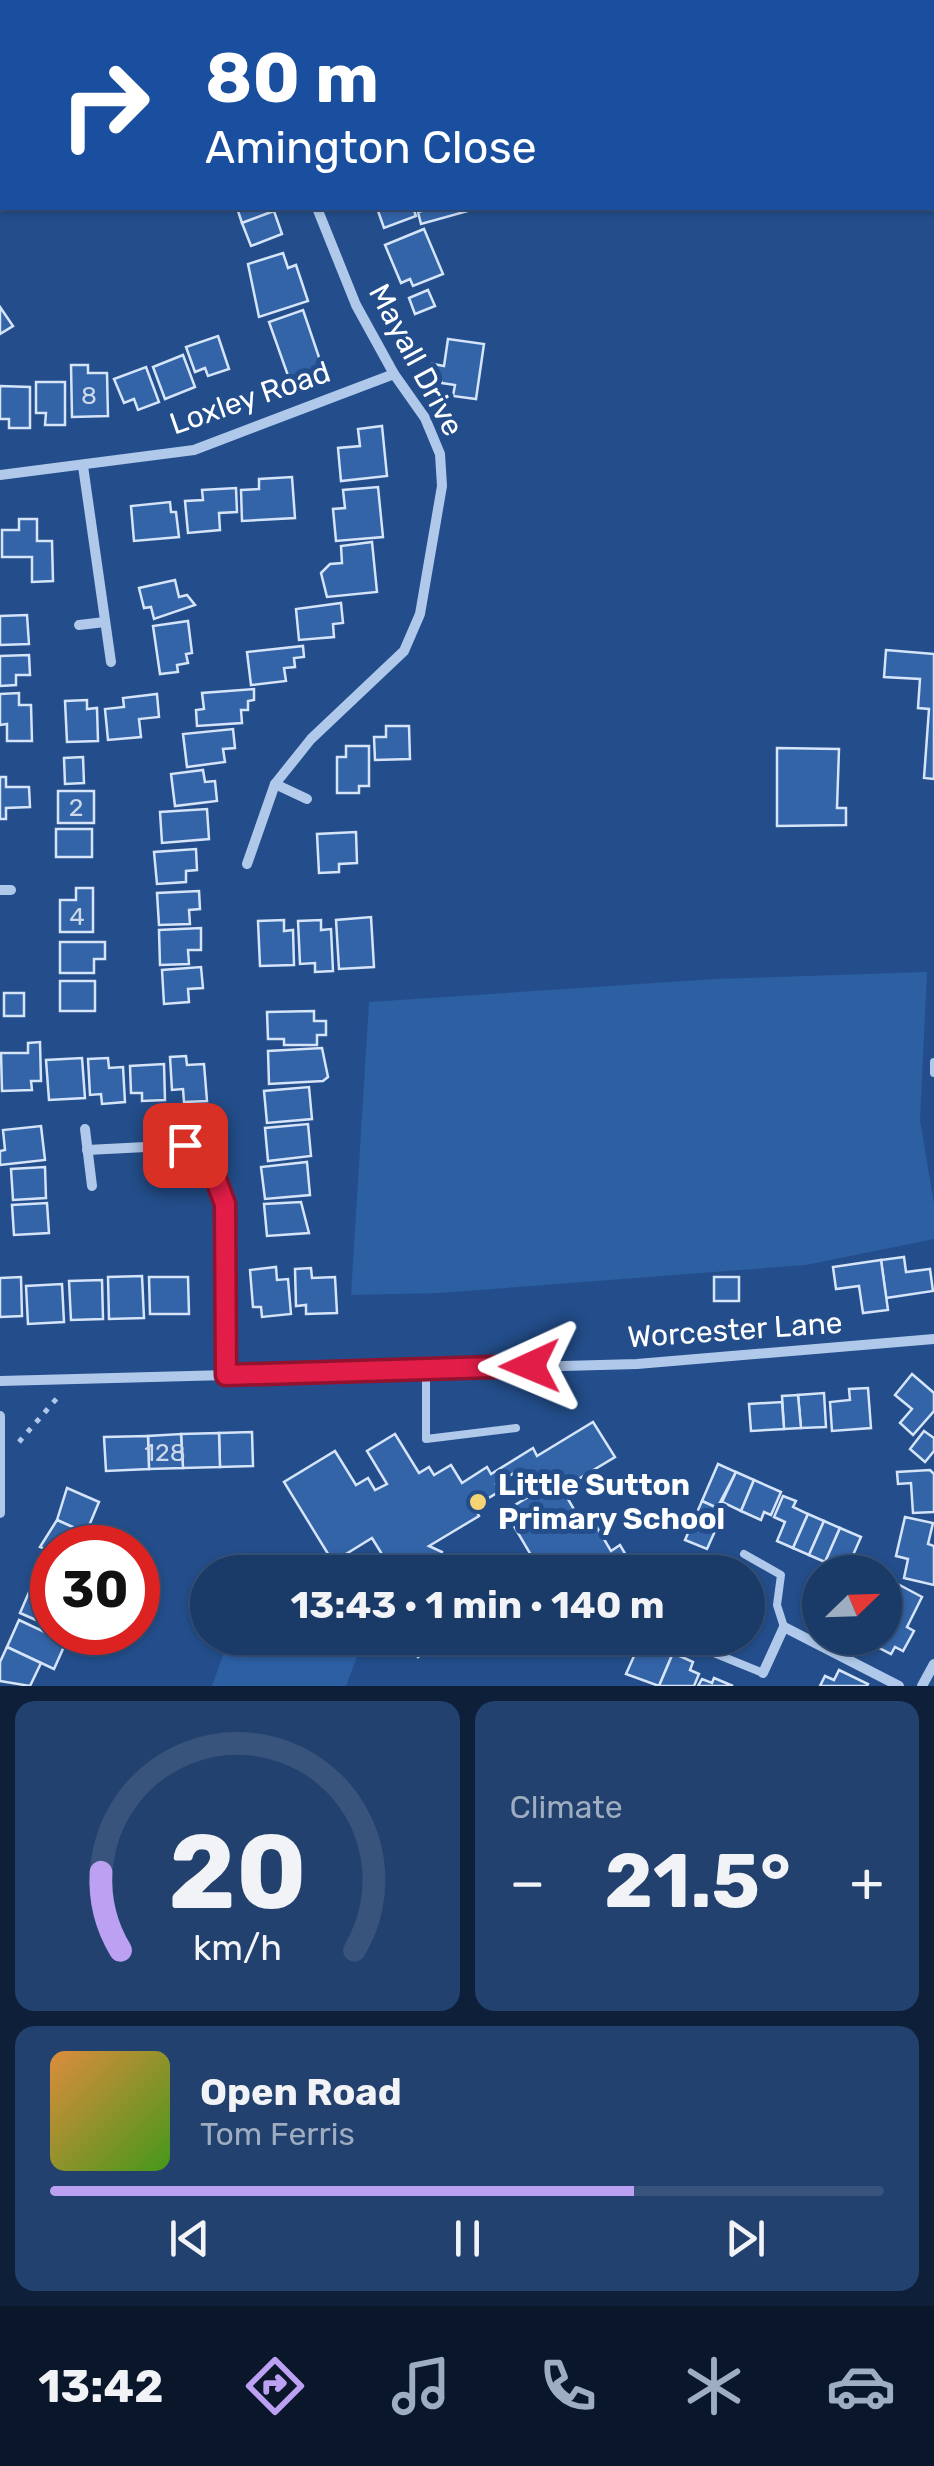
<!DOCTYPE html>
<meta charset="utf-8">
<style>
:root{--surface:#1a3a68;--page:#23416e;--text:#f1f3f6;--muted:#9fadc0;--line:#38547c;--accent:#bca0f2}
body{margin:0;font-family:Rubik,sans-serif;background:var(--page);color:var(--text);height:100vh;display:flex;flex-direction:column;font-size:38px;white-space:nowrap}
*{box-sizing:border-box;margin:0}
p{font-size:32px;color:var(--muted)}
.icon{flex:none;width:55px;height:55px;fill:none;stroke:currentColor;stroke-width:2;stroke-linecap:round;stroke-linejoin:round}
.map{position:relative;height:1686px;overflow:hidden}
.sheet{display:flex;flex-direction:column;gap:15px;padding:15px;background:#0e2039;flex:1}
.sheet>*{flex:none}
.guide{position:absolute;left:0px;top:0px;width:935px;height:210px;box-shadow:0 2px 8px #0004,0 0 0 2px var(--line);background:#1a4fa0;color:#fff;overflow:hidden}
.needle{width:65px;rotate:67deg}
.controls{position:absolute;left:802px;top:1555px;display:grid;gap:20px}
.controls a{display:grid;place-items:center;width:100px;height:100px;border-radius:50%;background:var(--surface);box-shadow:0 2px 8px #0004,0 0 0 2px var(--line);font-size:50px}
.speed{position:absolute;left:30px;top:1525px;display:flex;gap:20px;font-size:50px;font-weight:700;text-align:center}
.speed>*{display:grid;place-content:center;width:130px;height:130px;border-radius:50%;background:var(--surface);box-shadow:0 2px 8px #0004,0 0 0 2px var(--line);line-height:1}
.speed .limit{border:15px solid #d22;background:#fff;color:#111}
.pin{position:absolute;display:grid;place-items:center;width:85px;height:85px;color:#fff;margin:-42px;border-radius:20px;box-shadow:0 5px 15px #0006}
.me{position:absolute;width:110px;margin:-55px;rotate:269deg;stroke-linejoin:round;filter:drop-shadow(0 0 8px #0008)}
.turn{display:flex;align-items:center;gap:35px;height:210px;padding:0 40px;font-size:45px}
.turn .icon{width:130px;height:130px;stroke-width:2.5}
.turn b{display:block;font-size:70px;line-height:85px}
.big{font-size:75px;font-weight:700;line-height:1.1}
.sheet .tile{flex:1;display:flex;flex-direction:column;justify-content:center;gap:15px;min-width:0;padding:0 35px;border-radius:20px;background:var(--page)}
.sheet .dial{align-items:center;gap:0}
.dial svg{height:260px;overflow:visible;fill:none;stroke:var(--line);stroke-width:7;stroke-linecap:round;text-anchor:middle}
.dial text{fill:var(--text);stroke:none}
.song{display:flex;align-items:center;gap:30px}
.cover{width:120px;height:120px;border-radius:15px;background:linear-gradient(135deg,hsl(30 70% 55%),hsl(100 70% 35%))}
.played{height:10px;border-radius:5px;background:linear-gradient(90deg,var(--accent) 70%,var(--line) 70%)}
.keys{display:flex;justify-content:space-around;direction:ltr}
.heat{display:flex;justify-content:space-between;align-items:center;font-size:55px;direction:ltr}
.sheet .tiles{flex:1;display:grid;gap:15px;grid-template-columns:1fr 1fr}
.tile:last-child{grid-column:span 2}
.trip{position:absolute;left:190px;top:1555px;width:575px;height:100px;border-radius:50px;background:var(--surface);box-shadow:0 2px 8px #0004,0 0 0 2px var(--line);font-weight:700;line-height:100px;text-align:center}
.menu{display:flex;height:160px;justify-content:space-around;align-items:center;background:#0a172a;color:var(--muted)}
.menu .icon{width:70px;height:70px}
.menu .current{color:var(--accent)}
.menu b{font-size:45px;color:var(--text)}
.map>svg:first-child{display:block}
</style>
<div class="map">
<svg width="934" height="1686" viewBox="0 0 934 1686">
<rect width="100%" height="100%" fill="#234e8b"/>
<g fill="#2d5fa3">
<path d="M927,972L920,1120L934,1204V1239L806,1265L440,1293L351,1295L369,1002L715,979Z"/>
<path d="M229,1638H364L346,1686H212Z"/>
</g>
<g fill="#3364a8" stroke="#d5e4f8" stroke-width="2.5">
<rect x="771" y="0" width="71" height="2"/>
<path d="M237,208H272L274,211L242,223Z"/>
<path d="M377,208H413L416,216L384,228Z"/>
<path d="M433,208H467L468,211L421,224L418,212Z"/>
<path d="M274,211L282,234L251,246L242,223Z"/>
<path d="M424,229L443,274L413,286L410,279L401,283L385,245Z"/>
<path d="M283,253L288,268L296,265L308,301L259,317L248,264Z"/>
<path d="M428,290L435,306L415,314L409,298Z"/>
<path d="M0,307L13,326L0,334Z"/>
<path d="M303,310L325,375L292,387L269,322Z"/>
<path d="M218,336L229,369L208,376L205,368L195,372L186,347Z"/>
<path d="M448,339L484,344L476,399L453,396L455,385L442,383L433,364L444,366Z"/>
<path d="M183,355L195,387L165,399L153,367Z"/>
<path d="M71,365H88V373H107L108,416L72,417Z"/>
<path d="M146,367L159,402L138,410L134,399L124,403L114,379Z"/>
<path d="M36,382H65V425H45L46,413H36Z"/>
<path d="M0,386L30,387V428H9V419H0Z"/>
<path d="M382,426L387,476L341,481L338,448L360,446L358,429Z"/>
<path d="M292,477L295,518L242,521L241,490L259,489V479Z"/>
<path d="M378,487L383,537L336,541L333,509L345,508L343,490Z"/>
<path d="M236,488L237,512L219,513L220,530L188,533L185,501L203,500L202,490Z"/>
<path d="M170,502L171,512H176L179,537L134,541L131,506Z"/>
<path d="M19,519H37V541H52L53,581L32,582V557H2V530H19Z"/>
<path d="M372,542L377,592L327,597L321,573L330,564L342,563L341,546Z"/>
<path d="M175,580L179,597L187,595L195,605L154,619L151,607L144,608L139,588Z"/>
<path d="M341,603L343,623L333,624L334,637L299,640L296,609Z"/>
<path d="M27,615L29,644L0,645V616Z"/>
<path d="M188,621L192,653L186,654L188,663L177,665L178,672L160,674L153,626Z"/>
<path d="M303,646L304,657L294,658L295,667L284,668L286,681L251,685L247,652Z"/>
<path d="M886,650L934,654V779L924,778L929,709L918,708L920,679L884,677Z"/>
<path d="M29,655L30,675H16V685L0,686V656Z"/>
<path d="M254,689V700L248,701V710H241L242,723L197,726L196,710L204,709L202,693Z"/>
<path d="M19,693V705H31L32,741H7V724L0,725V694Z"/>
<path d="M157,694L159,717L139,719L141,737L108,740L105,709L124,707L123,698Z"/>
<path d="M87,700V709L97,708L98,741L67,742L65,701Z"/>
<path d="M386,726H409L410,759L375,760L374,737H386Z"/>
<path d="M233,729L235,748L223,749L225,762L187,767L183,734Z"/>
<path d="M346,746H369V786H359V793H337V757H346Z"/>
<path d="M777,748L839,749L837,808H846V825L777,826Z"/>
<path d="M83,757L84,783L65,784L64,758Z"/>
<path d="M203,770L205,782L215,781L217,801L175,806L171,774Z"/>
<path d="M0,777H6V787H29L30,807L6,808V819H0Z"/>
<rect x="58" y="791" width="36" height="32"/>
<path d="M207,809L209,839L162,843L160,812Z"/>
<rect x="56" y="829" width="36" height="28"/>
<path d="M356,832L357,863L339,864V872L319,873L317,834Z"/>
<path d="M196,849L197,870L186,871V882L157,884L154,852Z"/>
<path d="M76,888H93V932H60V900H76Z"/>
<path d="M199,891L200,909L189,910L190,924L159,925L157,893Z"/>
<path d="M371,917L374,967L339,969L336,920Z"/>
<path d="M284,920V931L293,930L294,965L260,966L258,921Z"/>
<path d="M321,920V930L331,929L333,971L315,972V963L300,964L298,921Z"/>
<path d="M201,928V950H188L189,964L160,965L159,930Z"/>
<path d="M60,942H105V959H94V973H60Z"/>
<path d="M201,967L203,988L188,989L189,1002L164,1004L162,970Z"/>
<rect x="60" y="981" width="35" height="30"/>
<rect x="4" y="993" width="20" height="23"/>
<path d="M314,1011V1021H326V1035H317V1045H284V1039H268L267,1012Z"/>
<path d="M40,1042L41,1081H31L32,1090L2,1091L1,1053H28V1043Z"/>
<path d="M322,1048L328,1077L323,1081L269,1084L268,1051Z"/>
<path d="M186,1056L187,1065L204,1064L207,1101L184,1102L183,1089L172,1090L170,1057Z"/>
<path d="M82,1058L85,1098L49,1100L46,1060Z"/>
<path d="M108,1058L109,1068L123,1067L125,1102L102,1104L101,1094L90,1095L88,1059Z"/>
<path d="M164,1064L165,1100L142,1101V1093H131L130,1066Z"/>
<path d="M309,1087L312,1119L267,1123L264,1091Z"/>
<path d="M308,1124L311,1156L268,1161L265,1128Z"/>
<path d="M41,1126L45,1160L0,1165V1151L5,1150L3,1130Z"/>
<path d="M307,1162L310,1195L265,1199L261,1167Z"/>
<path d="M45,1167L46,1198L13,1200L11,1169Z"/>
<path d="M301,1202L309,1233L267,1236L264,1204Z"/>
<path d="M47,1203L49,1233L14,1235L12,1205Z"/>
<path d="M904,1257L906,1272L930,1269L933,1291L886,1298L881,1260Z"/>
<path d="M881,1260L888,1310L863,1313L859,1286L836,1289L833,1267Z"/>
<path d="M276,1267L277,1280L288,1279L291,1314L262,1317L261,1307H253L250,1270Z"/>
<path d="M311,1268L312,1278L335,1277L337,1313L306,1314V1305L296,1306L295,1269Z"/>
<path d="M142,1276L144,1318L109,1319L108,1277Z"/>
<path d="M21,1277L22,1316L0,1317V1278Z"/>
<path d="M149,1277H188L189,1314H150Z"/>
<rect x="714" y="1277" width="25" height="24"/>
<path d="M102,1280L103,1319L71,1320L69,1281Z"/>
<path d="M62,1284L64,1322L28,1324L26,1286Z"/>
<path d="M912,1374L934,1393V1411L913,1435L900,1423L912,1409L895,1395Z"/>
<path d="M868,1388L871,1428L832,1431L830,1402L850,1400L849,1389Z"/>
<path d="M824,1393L826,1427L801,1428L798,1395Z"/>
<path d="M798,1395L801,1428L784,1429L782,1396Z"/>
<path d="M782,1402L784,1429L751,1431L749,1404Z"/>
<path d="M593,1422L615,1457L562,1489L579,1518L588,1512L611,1551L620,1545L636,1572H506L508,1567L515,1571L534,1560L505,1511L528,1497L514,1473L496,1484L500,1491L474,1507L479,1516L429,1546L442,1552L439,1563L444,1572H393L372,1538L333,1562L284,1482L335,1451L356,1485L368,1478L375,1490L387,1484L367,1451L395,1434L419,1473L429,1467L434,1475L451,1465L462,1483L487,1467L491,1474L533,1448L537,1456Z"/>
<path d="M924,1431L934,1438V1451L925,1462L910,1449Z"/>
<path d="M252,1432L253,1466L220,1467L219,1433Z"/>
<path d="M219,1433L220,1467L183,1468L181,1434Z"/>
<path d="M181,1434L183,1468L149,1469L148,1436Z"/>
<path d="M148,1436L149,1469L106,1471L104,1437Z"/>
<path d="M718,1464L736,1472L717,1508L702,1501Z"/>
<path d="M930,1470L934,1474V1512L913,1513L911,1483L898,1484L897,1472Z"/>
<path d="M736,1472L754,1480L741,1511L722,1502Z"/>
<path d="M754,1480L781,1492L771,1515L764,1512L761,1520L741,1511Z"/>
<path d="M67,1488L99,1502L86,1533L57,1520Z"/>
<path d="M783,1496L796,1501L793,1507L808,1514L793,1548L777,1541L785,1522L774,1517Z"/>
<path d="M702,1501L724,1511L707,1549L685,1540Z"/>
<path d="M808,1514L824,1521L809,1555L793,1548Z"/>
<path d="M905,1517L933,1523L928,1544L934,1546V1585L904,1578L908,1559L896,1556Z"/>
<path d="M57,1520L86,1533L79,1548H52V1552L40,1547Z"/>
<path d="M824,1521L840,1528L825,1562L809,1555Z"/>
<path d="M840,1528L861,1537L846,1571L825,1562Z"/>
<path d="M712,1560L740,1572H706Z"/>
<path d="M43,1561L52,1565V1592L33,1583Z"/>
<path d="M820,1580V1619L805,1612Z"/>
<path d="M894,1582L922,1597L907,1627L914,1631L903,1651L895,1647L891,1654L864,1640L885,1638V1598Z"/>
<path d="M33,1583L52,1592V1627L20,1613Z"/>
<path d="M19,1620L66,1642L54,1669L7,1647Z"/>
<path d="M406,1638H450L418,1657Z"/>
<path d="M653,1645L673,1653L659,1686L626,1674L638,1647L650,1652Z"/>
<path d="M7,1647L41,1663L30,1686L0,1681V1662Z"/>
<path d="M673,1653L693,1662L690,1670L699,1674L694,1686H659Z"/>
<path d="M839,1670L868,1684L867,1686H820L825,1676L834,1680Z"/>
<path d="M714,1678L733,1686H698L702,1679L712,1683Z"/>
</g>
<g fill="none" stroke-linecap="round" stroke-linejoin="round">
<path stroke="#b0c9eb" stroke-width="5" stroke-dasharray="5 8" stroke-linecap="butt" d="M19,1442L58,1397"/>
<g stroke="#b0c9eb" stroke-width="8">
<path d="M934,1062V1073"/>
<path d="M426,1369V1439L516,1428"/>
<path d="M744,1554L781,1575L777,1605L784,1627"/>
<path d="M677,1638L763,1673"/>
</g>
<g stroke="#b0c9eb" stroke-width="10">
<path d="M148,0L153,2"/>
<path d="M83,466L111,662"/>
<path d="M0,475L194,450L394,374"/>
<path d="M79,625L105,622"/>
<path d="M275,784L307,799"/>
<path d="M247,864L275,784L311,739L404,651L420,614L442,486L440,454L425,418L394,374L356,305L317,208"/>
<path d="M0,890H11"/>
<path d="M85,1129L92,1186"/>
<path d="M87,1150L185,1145L212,1169L225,1204L226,1375"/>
<path d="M0,1381L637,1364L934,1339"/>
<path d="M0,1416V1513"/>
<path d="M763,1673L784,1627L899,1686"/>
<path d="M922,1686L934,1664"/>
</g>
</g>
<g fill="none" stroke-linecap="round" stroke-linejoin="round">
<g stroke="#92132f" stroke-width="25">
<path id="route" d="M185,1145L212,1169L225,1204L226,1375L530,1366"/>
</g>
<use href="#route" stroke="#e11d48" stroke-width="18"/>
</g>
<circle fill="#f6d473" stroke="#234e8b" stroke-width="4" cx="478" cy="1502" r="10"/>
<g text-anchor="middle" stroke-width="10" stroke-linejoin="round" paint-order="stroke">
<g font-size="25" fill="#ccd8e9">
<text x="89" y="404">8</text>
<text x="76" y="816">2</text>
<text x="77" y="925">4</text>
<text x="165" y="1461">128</text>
</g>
<g font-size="30" fill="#fff" stroke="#234e8b">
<text transform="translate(416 360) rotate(62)" y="10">Mayall Drive</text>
<text transform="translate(250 398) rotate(-19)" y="10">Loxley Road</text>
<text transform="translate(735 1330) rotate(-4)" y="10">Worcester Lane</text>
</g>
<g font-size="30" font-weight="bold" fill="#fff" stroke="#234e8b" text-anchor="start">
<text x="498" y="1495">Little Sutton<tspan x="498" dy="34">Primary School</tspan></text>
</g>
</g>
</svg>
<div class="controls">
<a><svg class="needle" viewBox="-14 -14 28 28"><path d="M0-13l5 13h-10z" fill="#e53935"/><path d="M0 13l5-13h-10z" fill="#9fadc0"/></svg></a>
</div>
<div class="speed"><div class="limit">30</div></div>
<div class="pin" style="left:185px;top:1145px;background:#d93025"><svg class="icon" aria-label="arrive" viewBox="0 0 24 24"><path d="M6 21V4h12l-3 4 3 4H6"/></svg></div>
<svg class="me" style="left:530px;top:1366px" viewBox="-20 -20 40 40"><path d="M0-17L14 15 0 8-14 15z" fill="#e11d48" stroke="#fff" stroke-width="4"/></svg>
<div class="trip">13:43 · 1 min · 140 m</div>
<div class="guide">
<div class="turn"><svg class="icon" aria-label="right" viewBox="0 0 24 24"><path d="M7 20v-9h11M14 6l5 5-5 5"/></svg><div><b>80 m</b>Amington Close</div></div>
</div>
</div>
<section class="sheet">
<div class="tiles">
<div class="tile dial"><svg viewBox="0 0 100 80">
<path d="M14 69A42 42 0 1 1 86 69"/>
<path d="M14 69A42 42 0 0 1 8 45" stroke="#bca0f2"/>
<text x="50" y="56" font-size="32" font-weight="700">20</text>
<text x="50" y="72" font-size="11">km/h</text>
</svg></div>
<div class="tile"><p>Climate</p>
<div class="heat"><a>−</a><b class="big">21.5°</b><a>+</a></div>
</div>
<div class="tile">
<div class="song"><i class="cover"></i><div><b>Open Road</b><p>Tom Ferris</p></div></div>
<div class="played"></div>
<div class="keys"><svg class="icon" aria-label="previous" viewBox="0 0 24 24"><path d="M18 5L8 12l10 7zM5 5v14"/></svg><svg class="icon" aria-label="pause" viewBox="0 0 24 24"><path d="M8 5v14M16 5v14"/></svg><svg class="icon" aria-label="next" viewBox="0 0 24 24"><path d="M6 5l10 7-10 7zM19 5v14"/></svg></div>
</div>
</div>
</section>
<nav class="menu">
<b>13:42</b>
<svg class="icon current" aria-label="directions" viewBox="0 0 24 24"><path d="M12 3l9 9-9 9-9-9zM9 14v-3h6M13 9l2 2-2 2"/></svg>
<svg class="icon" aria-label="music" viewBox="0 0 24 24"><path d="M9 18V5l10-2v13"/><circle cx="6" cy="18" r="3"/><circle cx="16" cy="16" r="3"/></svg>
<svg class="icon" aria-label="phone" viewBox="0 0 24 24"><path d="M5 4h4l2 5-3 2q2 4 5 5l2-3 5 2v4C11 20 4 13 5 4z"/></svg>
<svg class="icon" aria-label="climate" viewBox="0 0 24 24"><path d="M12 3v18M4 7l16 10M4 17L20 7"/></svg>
<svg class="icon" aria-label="car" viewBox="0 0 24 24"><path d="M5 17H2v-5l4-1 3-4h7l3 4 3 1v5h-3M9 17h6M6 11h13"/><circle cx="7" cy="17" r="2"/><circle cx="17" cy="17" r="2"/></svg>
</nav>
